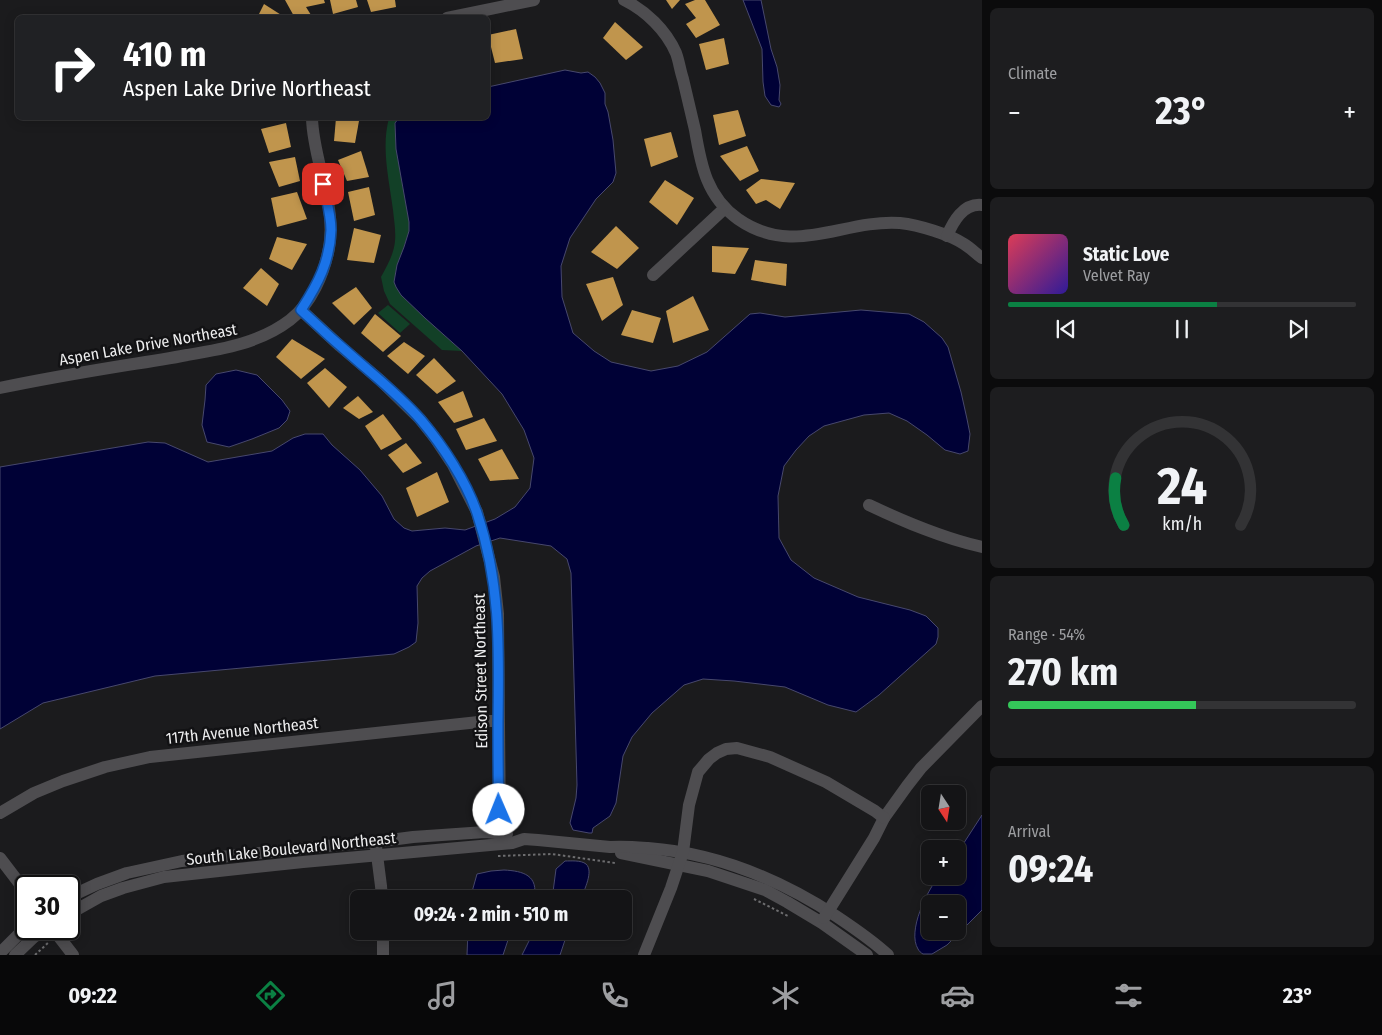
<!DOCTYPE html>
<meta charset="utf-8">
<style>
:root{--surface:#141416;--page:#1d1d1f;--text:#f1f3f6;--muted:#9d9ea1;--line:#333335;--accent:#0b8043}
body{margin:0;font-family:"Fira Sans Condensed",sans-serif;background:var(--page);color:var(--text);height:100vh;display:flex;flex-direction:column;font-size:19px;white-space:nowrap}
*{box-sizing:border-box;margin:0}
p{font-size:16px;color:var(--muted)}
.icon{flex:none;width:28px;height:28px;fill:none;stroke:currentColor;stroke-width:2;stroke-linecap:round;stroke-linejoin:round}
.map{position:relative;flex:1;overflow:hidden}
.details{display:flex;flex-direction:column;gap:8px;padding:8px;background:#0b0b0c;width:400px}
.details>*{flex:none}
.banner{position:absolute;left:15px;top:15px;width:475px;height:105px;border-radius:8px;box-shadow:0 2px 12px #0003,0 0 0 1px var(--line);background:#202124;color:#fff;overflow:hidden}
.needle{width:32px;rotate:168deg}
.fabs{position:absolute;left:921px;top:785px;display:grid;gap:10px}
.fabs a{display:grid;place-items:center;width:45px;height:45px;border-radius:8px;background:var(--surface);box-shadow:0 2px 12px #0003,0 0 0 1px var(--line);font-size:25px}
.speed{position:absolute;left:15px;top:875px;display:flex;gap:10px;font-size:25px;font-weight:700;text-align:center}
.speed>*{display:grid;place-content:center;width:65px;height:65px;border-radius:50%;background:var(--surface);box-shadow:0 2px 12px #0003,0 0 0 1px var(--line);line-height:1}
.speed .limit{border:2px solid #111;border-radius:8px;background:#fff;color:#111}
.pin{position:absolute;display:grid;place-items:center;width:42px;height:42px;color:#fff;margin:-21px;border-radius:10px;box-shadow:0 2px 8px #0006}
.me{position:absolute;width:55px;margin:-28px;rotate:359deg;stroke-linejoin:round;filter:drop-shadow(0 0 4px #0008)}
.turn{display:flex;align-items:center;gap:18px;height:105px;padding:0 25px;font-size:22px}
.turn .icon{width:65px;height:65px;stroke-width:2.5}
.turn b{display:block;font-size:35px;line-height:42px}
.big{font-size:38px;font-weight:700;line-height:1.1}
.details .card{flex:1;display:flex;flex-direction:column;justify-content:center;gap:8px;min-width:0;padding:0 18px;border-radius:8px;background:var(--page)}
.details .dial{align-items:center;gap:0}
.dial svg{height:130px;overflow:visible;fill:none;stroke:var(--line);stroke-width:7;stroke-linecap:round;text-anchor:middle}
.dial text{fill:var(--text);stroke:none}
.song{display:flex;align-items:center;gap:15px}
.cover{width:60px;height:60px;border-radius:8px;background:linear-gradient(135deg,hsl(350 70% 55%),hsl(250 70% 35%))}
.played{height:5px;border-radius:2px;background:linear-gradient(90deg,var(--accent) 60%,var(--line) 60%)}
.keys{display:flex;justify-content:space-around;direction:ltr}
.heat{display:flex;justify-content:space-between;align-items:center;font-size:28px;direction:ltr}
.charge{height:8px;border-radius:4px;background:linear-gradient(90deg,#34c759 54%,var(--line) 0)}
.trip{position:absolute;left:350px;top:890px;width:282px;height:50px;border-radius:8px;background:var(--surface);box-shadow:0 2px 12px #0003,0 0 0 1px var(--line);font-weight:700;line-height:50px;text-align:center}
.dock{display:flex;height:80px;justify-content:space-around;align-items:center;background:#080809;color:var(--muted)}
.dock .icon{width:35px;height:35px}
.dock .selected{color:var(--accent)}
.dock b{font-size:22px;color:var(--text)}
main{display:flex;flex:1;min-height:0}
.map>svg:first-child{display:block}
</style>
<main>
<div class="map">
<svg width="982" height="955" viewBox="0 0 982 955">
<rect width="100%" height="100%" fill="#1b1b1d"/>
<g fill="#124027">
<path d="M389,118H399L395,123V132L409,222V231L404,247L401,295L462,351L442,350L390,304L384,291L381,277C387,266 394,254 395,241C396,231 394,220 393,210C389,179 381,148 389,118Z"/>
<path d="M388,305L410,324L400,333L378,313Z"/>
</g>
<g fill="#000136" stroke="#47486d" fill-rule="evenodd">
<path d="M743,0H761L771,49L777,67L780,85L779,100L781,104L779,107L771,105L765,96L763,82L762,49Z"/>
<path d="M565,70L581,73L588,72L595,77L600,83L605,93V104L608,112L613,140L616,173L613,182L596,199L570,238L561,266L562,297L573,333L594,351L611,362L651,371L678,366L707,352L750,314L760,313L785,317L861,310L909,314L924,322L942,338L948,347L961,392L967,419L970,434L968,451L960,454L945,450L927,435L907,421L889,413L864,415L824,426L809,436L796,450L784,466L778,496L779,538L791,560L814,578L858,597L910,610L926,616L938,628V637L936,644L879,695L856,712L828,705L785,687L734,681L703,679L684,685L652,713L632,737L623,756L616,803L610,816L593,828L592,833H589L573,830L570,823L576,798L577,785L571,573L567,559L551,546L500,538L476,546L430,571L422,578L417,586L418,623L416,642L409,647L394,654L155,676L43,703L0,729V467L148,442L165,443L208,462L272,451L293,438L305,434H323L332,445L360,470L382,496L394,519L404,528L412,531L445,528L465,530L495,519L515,507L530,488L534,458L524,430L502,394L462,351L425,318L401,295L396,287L394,282L397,265L404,247L409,231V222L396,149L395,123L399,118H488V87Z"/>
<path d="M236,370L257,375L282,400L290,411L287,420L279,428L252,439L229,447L207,442L202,425L205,400L206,385L216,374Z"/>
<path d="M982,815V910L947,945L932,954H923C921,953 919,951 918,949C907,931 927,891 939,876H958V852ZM930,904H958V931H930Z"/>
<path d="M565,861C571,861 581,860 586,864C594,871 584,890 581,899H551L553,892L556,869Z"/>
<path d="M504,870C523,871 539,875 534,899H470L477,874L491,871Z"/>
<path d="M468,931H511L503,955H467Z"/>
<path d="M534,931H568L560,955H522Z"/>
</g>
<g fill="#c0954d">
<path d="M285,0H324L325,3L306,7L311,15L306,18H295Z"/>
<path d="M330,0H356L358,7L333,14Z"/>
<path d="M367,0H395L396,7L371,12Z"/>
<path d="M666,0H680L672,9Z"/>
<path d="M695,0H705L720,25L696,38L686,24L696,18L685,4Z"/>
<path d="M264,4L286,18H257Z"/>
<path d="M615,22L643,47L626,60L603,38Z"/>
<path d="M516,29L523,59L495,63L488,35Z"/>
<path d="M724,38L729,64L706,70L699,44Z"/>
<path d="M738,110L746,136L719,145L713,115Z"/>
<path d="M336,118L359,121L355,143L334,141Z"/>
<path d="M286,123L291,147L269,153L261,129Z"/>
<path d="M671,132L678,157L651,167L644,139Z"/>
<path d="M747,146L759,171L740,181L720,156Z"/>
<path d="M361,151L369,177L347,181L338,160Z"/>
<path d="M295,157L300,181L279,187L269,162Z"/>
<path d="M761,179L795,183L780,209L766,200L756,204L746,190Z"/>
<path d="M665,180L694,198L677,225L649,202Z"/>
<path d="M369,187L375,215L354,221L348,192Z"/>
<path d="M297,192L307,219L277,227L271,198Z"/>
<path d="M616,226L639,248L617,269L591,252Z"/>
<path d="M354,228L381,235L374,263L347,260Z"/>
<path d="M277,237L307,244L292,270L269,259Z"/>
<path d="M712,246L749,248L735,274L712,272Z"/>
<path d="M755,260L787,264L786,286L751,280Z"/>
<path d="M261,268L279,284L267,306L243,288Z"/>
<path d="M613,277L623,305L602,321L586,284Z"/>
<path d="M356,287L372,308L354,325L332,303Z"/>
<path d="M693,296L709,330L673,343L666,311Z"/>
<path d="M632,310L661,318L653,343L621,335Z"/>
<path d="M375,314L401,336L383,352L361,333Z"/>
<path d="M292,339L325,359L301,379L276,357Z"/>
<path d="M404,342L425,356L408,374L387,356Z"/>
<path d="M434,358L456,381L437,394L416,375Z"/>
<path d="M325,368L347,387L329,408L307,383Z"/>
<path d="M463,391L473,417L454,423L438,402Z"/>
<path d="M358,396L373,412L359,419L343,408Z"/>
<path d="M383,414L402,439L381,450L365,426Z"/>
<path d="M484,418L497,441L466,450L456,429Z"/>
<path d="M406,443L422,463L403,473L388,455Z"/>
<path d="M502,449L519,479L490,481L478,459Z"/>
<path d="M437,472L449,502L417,517L406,488Z"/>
</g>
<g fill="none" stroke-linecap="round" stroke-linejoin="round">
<g stroke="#6d6d6f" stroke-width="2" stroke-dasharray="2.5 2.5" stroke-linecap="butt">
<path d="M498,856L552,854L615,863"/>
<path d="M754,899L788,916"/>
<path d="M69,928L75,924"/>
<path d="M35,955L49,942"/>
</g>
<g stroke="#4e4d50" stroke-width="12">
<path d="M624,0C646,11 666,30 676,53C679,61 680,70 683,79C687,96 691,113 695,130C701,166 707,197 738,219C794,258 842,219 900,223C918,225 949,234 964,244C971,248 976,254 982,258"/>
<path d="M447,18L534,0"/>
<path d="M947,236C953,222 963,203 982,205"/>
<path d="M653,275L725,208"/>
<path d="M301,310L340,346L380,380L420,419L435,438L453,465L477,512L494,577L498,614L500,833"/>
<path d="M0,388C42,379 84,372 127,365C147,362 167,359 187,355C223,349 260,343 290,320C311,304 324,274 329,248C337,204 313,161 312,118"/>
<path d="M869,505C905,522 942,538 982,547"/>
<path d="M0,813L34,793L63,781L105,767L150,757L488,721H498"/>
<path d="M376,847L381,886L382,899"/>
<path d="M621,853L708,871L765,890L787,902L822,923L867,955"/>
<path d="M0,858L26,892"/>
<path d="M69,897L97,884L127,873L182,861L326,846L375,842L413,837L485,832L507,834"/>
<path d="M69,914L101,896L123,888L164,877L303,862L512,843L524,839L538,840L610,847C623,846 635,847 648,848C716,853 779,879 836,916C854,928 872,940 888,955"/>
<path d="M824,918L874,838L884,818L907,786L921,768L982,706"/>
<path d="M53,929L73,955"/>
<path d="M383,931V955"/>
<path d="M0,953L26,927"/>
<path d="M15,955L34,937L46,929"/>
<path d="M644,955L671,888L683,852L689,805L698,772L709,759L717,753L726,749L737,748L770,757L826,782L875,811L884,818"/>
</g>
</g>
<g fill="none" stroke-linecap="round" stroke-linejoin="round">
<g stroke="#114b97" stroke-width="12">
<path id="route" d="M323,184C326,199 331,214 331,230C330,261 318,284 301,310C320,328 340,346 360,363C381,381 403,399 421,420C443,446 466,481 477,513C501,584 499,650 498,723C498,752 498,781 499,810"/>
</g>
<use href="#route" stroke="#1a73e8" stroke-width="9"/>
</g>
<g text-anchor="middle" stroke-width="5" stroke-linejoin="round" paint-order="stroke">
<g font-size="16" fill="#ededee" stroke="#121214">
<text transform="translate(148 344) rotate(-10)" y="6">Aspen Lake Drive Northeast</text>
<text transform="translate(480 671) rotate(-91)" y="6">Edison Street Northeast</text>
<text transform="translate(242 730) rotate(-6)" y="6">117th Avenue Northeast</text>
<text transform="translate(291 848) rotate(-6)" y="6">South Lake Boulevard Northeast</text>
</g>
</g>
</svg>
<div class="fabs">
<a><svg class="needle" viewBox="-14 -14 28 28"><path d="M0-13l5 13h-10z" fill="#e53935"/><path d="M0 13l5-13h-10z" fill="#9d9ea1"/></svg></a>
<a>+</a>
<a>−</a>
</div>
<div class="speed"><div class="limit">30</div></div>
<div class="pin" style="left:323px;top:184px;background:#d93025"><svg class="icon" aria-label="arrive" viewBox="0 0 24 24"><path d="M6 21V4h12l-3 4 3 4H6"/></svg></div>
<svg class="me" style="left:499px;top:810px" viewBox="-20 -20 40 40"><circle r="19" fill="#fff"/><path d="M0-13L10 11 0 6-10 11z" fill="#1a73e8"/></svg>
<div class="trip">09:24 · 2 min · 510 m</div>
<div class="banner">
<div class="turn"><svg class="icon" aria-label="right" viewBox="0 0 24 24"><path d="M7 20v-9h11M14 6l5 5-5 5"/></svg><div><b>410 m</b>Aspen Lake Drive Northeast</div></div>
</div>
</div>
<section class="details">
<div class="card"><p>Climate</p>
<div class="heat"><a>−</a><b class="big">23°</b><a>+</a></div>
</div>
<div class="card">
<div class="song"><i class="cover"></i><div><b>Static Love</b><p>Velvet Ray</p></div></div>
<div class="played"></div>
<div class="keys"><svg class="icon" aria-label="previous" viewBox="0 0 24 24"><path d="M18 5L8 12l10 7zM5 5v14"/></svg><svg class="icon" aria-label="pause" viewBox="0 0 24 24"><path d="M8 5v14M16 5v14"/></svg><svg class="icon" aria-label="next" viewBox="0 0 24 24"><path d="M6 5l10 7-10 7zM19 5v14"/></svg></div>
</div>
<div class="card dial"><svg viewBox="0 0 100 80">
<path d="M14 69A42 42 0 1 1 86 69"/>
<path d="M14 69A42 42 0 0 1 9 40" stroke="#0b8043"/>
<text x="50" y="56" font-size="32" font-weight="700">24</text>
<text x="50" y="72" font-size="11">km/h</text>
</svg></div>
<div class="card"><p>Range · 54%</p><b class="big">270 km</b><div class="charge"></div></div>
<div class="card"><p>Arrival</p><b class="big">09:24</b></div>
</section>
</main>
<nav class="dock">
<b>09:22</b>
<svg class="icon selected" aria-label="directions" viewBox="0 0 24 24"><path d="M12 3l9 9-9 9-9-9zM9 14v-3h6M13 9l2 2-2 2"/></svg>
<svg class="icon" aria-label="music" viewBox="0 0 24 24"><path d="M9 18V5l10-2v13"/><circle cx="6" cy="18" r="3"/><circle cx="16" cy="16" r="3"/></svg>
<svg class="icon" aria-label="phone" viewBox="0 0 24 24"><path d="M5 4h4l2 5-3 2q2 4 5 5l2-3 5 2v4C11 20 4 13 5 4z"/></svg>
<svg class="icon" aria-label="climate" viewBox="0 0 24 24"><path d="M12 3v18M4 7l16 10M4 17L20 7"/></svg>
<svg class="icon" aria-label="car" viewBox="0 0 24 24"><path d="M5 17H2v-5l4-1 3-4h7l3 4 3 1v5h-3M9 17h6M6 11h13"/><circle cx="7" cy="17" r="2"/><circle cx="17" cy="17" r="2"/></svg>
<svg class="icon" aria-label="filters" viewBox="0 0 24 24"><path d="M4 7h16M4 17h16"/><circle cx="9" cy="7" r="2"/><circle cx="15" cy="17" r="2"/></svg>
<b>23°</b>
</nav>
